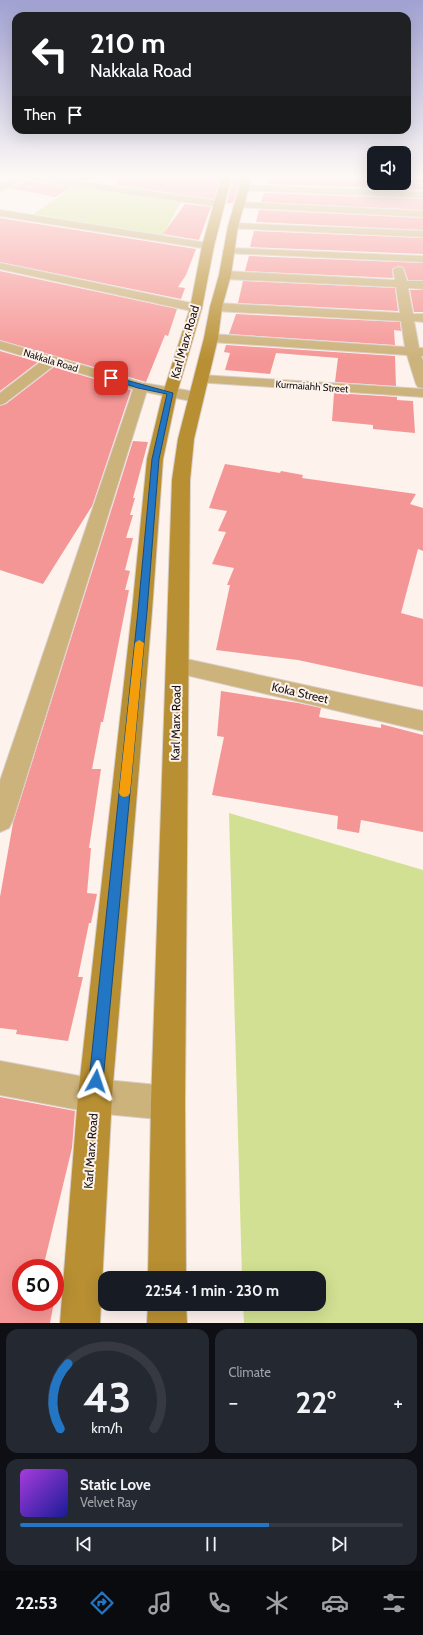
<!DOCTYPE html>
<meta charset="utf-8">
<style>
:root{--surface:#171b24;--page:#242831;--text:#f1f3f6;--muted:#9ea1a6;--line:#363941;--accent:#2276c4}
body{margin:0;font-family:Cabin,sans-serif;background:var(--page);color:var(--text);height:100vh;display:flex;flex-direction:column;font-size:15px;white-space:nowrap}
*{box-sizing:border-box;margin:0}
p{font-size:13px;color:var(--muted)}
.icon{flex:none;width:22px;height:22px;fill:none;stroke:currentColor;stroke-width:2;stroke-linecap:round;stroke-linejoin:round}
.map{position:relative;height:1323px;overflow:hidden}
.details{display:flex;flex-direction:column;gap:6px;padding:6px;background:#0d0f14;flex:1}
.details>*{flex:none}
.hud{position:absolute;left:12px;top:12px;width:399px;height:122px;border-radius:12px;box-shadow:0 4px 16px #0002;background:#202124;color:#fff;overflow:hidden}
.fabs{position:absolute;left:367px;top:146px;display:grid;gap:8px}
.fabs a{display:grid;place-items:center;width:44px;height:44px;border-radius:8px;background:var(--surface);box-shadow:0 4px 16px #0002;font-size:20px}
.speed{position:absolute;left:12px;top:1259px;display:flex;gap:8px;font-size:20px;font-weight:700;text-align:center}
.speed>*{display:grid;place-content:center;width:52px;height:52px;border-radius:50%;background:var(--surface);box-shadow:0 4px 16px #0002;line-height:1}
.speed .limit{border:6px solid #d22;background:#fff;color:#111}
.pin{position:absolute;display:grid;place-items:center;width:34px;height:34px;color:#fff;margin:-17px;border-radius:8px;box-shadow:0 2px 6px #0006}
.me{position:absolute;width:44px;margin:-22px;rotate:5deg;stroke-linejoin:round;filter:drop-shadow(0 0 3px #0008)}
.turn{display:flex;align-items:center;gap:14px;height:84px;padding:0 12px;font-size:18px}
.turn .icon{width:52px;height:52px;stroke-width:2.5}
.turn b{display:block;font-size:28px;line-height:34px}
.then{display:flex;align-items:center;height:38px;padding:0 12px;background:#0003;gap:8px;font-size:15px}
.big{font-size:30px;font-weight:700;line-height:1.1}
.details .card{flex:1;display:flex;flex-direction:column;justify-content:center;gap:6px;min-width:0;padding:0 14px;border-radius:12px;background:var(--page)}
.details .dial{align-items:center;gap:0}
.dial svg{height:104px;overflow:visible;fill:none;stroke:var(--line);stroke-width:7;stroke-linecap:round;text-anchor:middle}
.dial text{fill:var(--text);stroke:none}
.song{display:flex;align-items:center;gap:12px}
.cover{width:48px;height:48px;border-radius:6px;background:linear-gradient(135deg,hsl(280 70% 55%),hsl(240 70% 35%))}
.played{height:4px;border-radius:2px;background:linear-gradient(90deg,var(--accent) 65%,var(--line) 65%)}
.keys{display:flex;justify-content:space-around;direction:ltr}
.heat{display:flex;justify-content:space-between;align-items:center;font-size:22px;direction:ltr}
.details .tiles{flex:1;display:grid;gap:6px;grid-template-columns:1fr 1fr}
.card:last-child{grid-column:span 2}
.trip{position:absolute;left:98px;top:1271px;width:228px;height:40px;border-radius:12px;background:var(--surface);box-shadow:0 4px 16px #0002;font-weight:700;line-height:40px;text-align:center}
.dock{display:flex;height:64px;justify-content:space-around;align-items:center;background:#090b0e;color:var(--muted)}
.dock .icon{width:28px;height:28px}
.dock .current{color:var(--accent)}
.dock b{font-size:18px;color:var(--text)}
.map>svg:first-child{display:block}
</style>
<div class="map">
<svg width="423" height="1323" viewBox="0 0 423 1323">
<rect width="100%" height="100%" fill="#fdf2ec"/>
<g fill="#d2e093">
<path d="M76,185L181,202L163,235L33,214Z"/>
<path d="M229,813L423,870V1323H244L243,1304H319V1278H242Z"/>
</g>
<g fill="#f59696">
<path d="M39,175H94L84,181Z"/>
<path d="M118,175H221L214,199L117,185Z"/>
<path d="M233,175H239L238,188L233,203H227Z"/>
<path d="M269,175L374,179V183L423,184V190L267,184Z"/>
<path d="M25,181L72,187L55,197L10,188Z"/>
<path d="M264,193L423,199V210L261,202Z"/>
<path d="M185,204L211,207L199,240L163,234Z"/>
<path d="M259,210L423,218V230L256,222Z"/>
<path d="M0,218L196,249L186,275L178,287L185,288L181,299L0,262Z"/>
<path d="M254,231L423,238V254L250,247Z"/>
<path d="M249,256L423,263V280H408L404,268L399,266L392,269L393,278L245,271Z"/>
<path d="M0,271L177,309L168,336L165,335L146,382L0,340Z"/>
<path d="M243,281L395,288L398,311L238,303Z"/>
<path d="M410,290H423V312H414Z"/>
<path d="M236,314L400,322L401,331L394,330L395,345L229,334Z"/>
<path d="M226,345L395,356L396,386L335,382L338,358L276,353L270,374L225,370L230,353L224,352Z"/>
<path d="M0,351L38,362L0,391Z"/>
<path d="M54,367L131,390L92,506L43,584L0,570V406L6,404Z"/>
<path d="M334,393L397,397V400L413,401L415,433L373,429V425L332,421Z"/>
<path d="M133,441L148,442L133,498H135L130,515H133L126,538H133L125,570L130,571L125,590H129L103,722H101L92,769H101L89,848H91L87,893L97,894L91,923H89L78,977H83L68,1041L16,1034L17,1030L0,1028V897L13,823Z"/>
<path d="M225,464L280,473L281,471L303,475L302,478L416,494L410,504L423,508V551L418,549L401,613L423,619V687L298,660L216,650L230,585H227L234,568L212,564L226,532L218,531L227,511L209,508Z"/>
<path d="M221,691L298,703L321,708L319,717L381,728V724L423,735V832L361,820L359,833L337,829L338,816L212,795L224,737L217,736Z"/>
<path d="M0,1097L75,1111L72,1148L43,1268H21V1302H54L50,1323H0Z"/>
</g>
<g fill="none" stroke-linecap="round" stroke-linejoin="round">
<g stroke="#d8cec9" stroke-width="2">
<g id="minor">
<path d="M9,175H31L220,201L225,204L220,207L25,179L0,191V184L14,178Z"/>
<rect x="404" y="176" width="19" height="6"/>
<path d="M244,185L423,192V198L241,190L239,188L241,186Z"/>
<path d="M239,202L423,211V217L235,207L234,205Z"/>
<path d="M0,210L208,243L214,246L208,249L0,216Z"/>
<path d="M233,223L423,231V237L229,228L228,226Z"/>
<path d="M229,248L423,256V262L225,253L223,251L225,249Z"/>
<path d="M0,263L196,304L200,305L202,308L200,311L196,312L0,269Z"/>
<path d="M399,267L403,268L407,281H423V289L408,288L413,314H423V322L414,321L419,348H423V356H421L423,361V388L418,387L416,384L407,355L211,342L206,341L204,338L206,335L211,334L405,347L401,321L216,311L212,310L210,307L212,304L216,303L400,313L396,287L225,279L221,277L219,275L221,273L225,271L395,280L393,270L395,268Z"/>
<path d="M52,356L57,357L59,360L57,363L5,403L0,405V393L47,357Z"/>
<path d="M201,375L423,389V397L196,382L194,379L196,376Z"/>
<path d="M141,383L146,384L148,387L13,820L9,828L0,832V781L134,387L136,384Z"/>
<path d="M177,657L423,711V731L169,671L166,665L169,659Z"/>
<path d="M0,1061L95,1079L168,1086L180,1091L185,1103L180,1115L168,1120L95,1113L0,1095Z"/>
</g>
</g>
<g stroke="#d8cec9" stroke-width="2">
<path id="tertiary" d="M0,341L143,383L196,392L201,394L204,397L201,400L196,402L136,390L0,349Z"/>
</g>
<g stroke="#d8cec9" stroke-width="2">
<g id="secondary">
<path d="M222,175H232L214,246L202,308L177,393L163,459L152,611L112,1096L100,1323H60L78,1096L132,611L147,459L163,393L190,308L202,246Z"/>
<path d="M240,175H250L249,188L238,226L231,275L222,307L218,338L194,439L190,480L185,1103L186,1278H148L151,1103L172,480L178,439L204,338L210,307L219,275L228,226L239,188Z"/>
<path d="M148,1304H186L187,1323H147Z"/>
</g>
</g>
<use href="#minor" fill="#ccb27b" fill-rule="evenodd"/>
<use href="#tertiary" fill="#ccb27b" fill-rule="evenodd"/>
<use href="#secondary" fill="#b88f32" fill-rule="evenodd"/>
</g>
<linearGradient id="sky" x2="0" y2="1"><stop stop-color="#a1a1d2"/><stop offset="0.49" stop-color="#fef9f6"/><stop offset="1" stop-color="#fef9f6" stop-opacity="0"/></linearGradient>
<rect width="423" height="360" fill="url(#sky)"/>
<path fill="#2276c4" stroke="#164d7f" d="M111,376L173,393L159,459L147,611L103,1081L101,1086L96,1088L91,1086L89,1081L138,611L152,459L167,394L138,388L109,379V377Z"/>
<path fill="#f59e0b" d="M139,640L144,643L130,793L128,796L124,797L121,796L119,793L135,643Z"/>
<g text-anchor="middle" stroke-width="4" stroke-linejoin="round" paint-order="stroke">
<g font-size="10" fill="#171210" stroke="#fdf2ec">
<text transform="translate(51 360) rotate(17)" y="4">Nakkala Road</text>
<text transform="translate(312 386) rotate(4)" y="4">Kurmaiahh Street</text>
</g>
<g font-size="12" fill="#171210" stroke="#fdf2ec">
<text transform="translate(185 342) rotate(-74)" y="4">Karl Marx Road</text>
<text transform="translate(300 693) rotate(13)" y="4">Koka Street</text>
<text transform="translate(176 723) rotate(-89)" y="4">Karl Marx Road</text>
<text transform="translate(91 1151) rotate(-86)" y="4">Karl Marx Road</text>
</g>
</g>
</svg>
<div class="fabs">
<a><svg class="icon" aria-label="sound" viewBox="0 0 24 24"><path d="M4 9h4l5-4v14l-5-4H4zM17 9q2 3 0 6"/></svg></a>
</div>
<div class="speed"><div class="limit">50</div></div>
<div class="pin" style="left:111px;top:378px;background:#d93025"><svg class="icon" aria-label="arrive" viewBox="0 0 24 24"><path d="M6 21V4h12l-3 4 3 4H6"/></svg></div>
<svg class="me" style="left:96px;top:1081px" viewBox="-20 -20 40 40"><path d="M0-17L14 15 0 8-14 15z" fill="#2276c4" stroke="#fff" stroke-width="4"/></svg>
<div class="trip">22:54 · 1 min · 230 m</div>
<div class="hud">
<div class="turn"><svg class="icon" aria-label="left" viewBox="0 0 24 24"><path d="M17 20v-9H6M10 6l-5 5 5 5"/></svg><div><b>210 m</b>Nakkala Road</div></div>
<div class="then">Then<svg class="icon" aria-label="arrive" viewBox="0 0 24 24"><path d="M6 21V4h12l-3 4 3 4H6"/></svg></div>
</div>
</div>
<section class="details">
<div class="tiles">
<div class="card dial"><svg viewBox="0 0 100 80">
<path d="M14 69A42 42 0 1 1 86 69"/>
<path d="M14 69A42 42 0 0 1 20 19" stroke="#2276c4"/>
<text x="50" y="56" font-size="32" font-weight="700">43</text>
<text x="50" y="72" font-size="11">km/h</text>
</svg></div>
<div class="card"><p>Climate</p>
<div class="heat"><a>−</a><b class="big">22°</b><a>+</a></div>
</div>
<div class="card">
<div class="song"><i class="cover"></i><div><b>Static Love</b><p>Velvet Ray</p></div></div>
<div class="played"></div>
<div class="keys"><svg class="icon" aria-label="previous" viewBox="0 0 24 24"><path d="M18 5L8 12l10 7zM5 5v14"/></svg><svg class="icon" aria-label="pause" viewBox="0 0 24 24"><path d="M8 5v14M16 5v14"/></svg><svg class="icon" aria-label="next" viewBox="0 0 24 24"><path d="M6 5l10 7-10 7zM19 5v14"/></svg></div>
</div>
</div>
</section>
<nav class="dock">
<b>22:53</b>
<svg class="icon current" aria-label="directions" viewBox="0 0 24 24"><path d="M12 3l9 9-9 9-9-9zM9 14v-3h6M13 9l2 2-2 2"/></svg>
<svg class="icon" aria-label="music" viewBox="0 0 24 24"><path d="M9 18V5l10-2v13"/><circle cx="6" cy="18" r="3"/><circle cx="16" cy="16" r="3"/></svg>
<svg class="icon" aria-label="phone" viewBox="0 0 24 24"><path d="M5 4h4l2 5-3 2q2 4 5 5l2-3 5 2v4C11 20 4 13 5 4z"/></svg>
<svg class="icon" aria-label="climate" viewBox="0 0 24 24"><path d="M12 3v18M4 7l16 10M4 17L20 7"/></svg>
<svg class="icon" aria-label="car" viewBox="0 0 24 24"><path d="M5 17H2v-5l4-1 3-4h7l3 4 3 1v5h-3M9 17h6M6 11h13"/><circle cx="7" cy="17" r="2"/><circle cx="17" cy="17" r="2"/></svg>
<svg class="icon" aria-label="filters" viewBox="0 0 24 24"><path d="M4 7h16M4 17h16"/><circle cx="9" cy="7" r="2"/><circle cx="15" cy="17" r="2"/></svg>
</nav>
